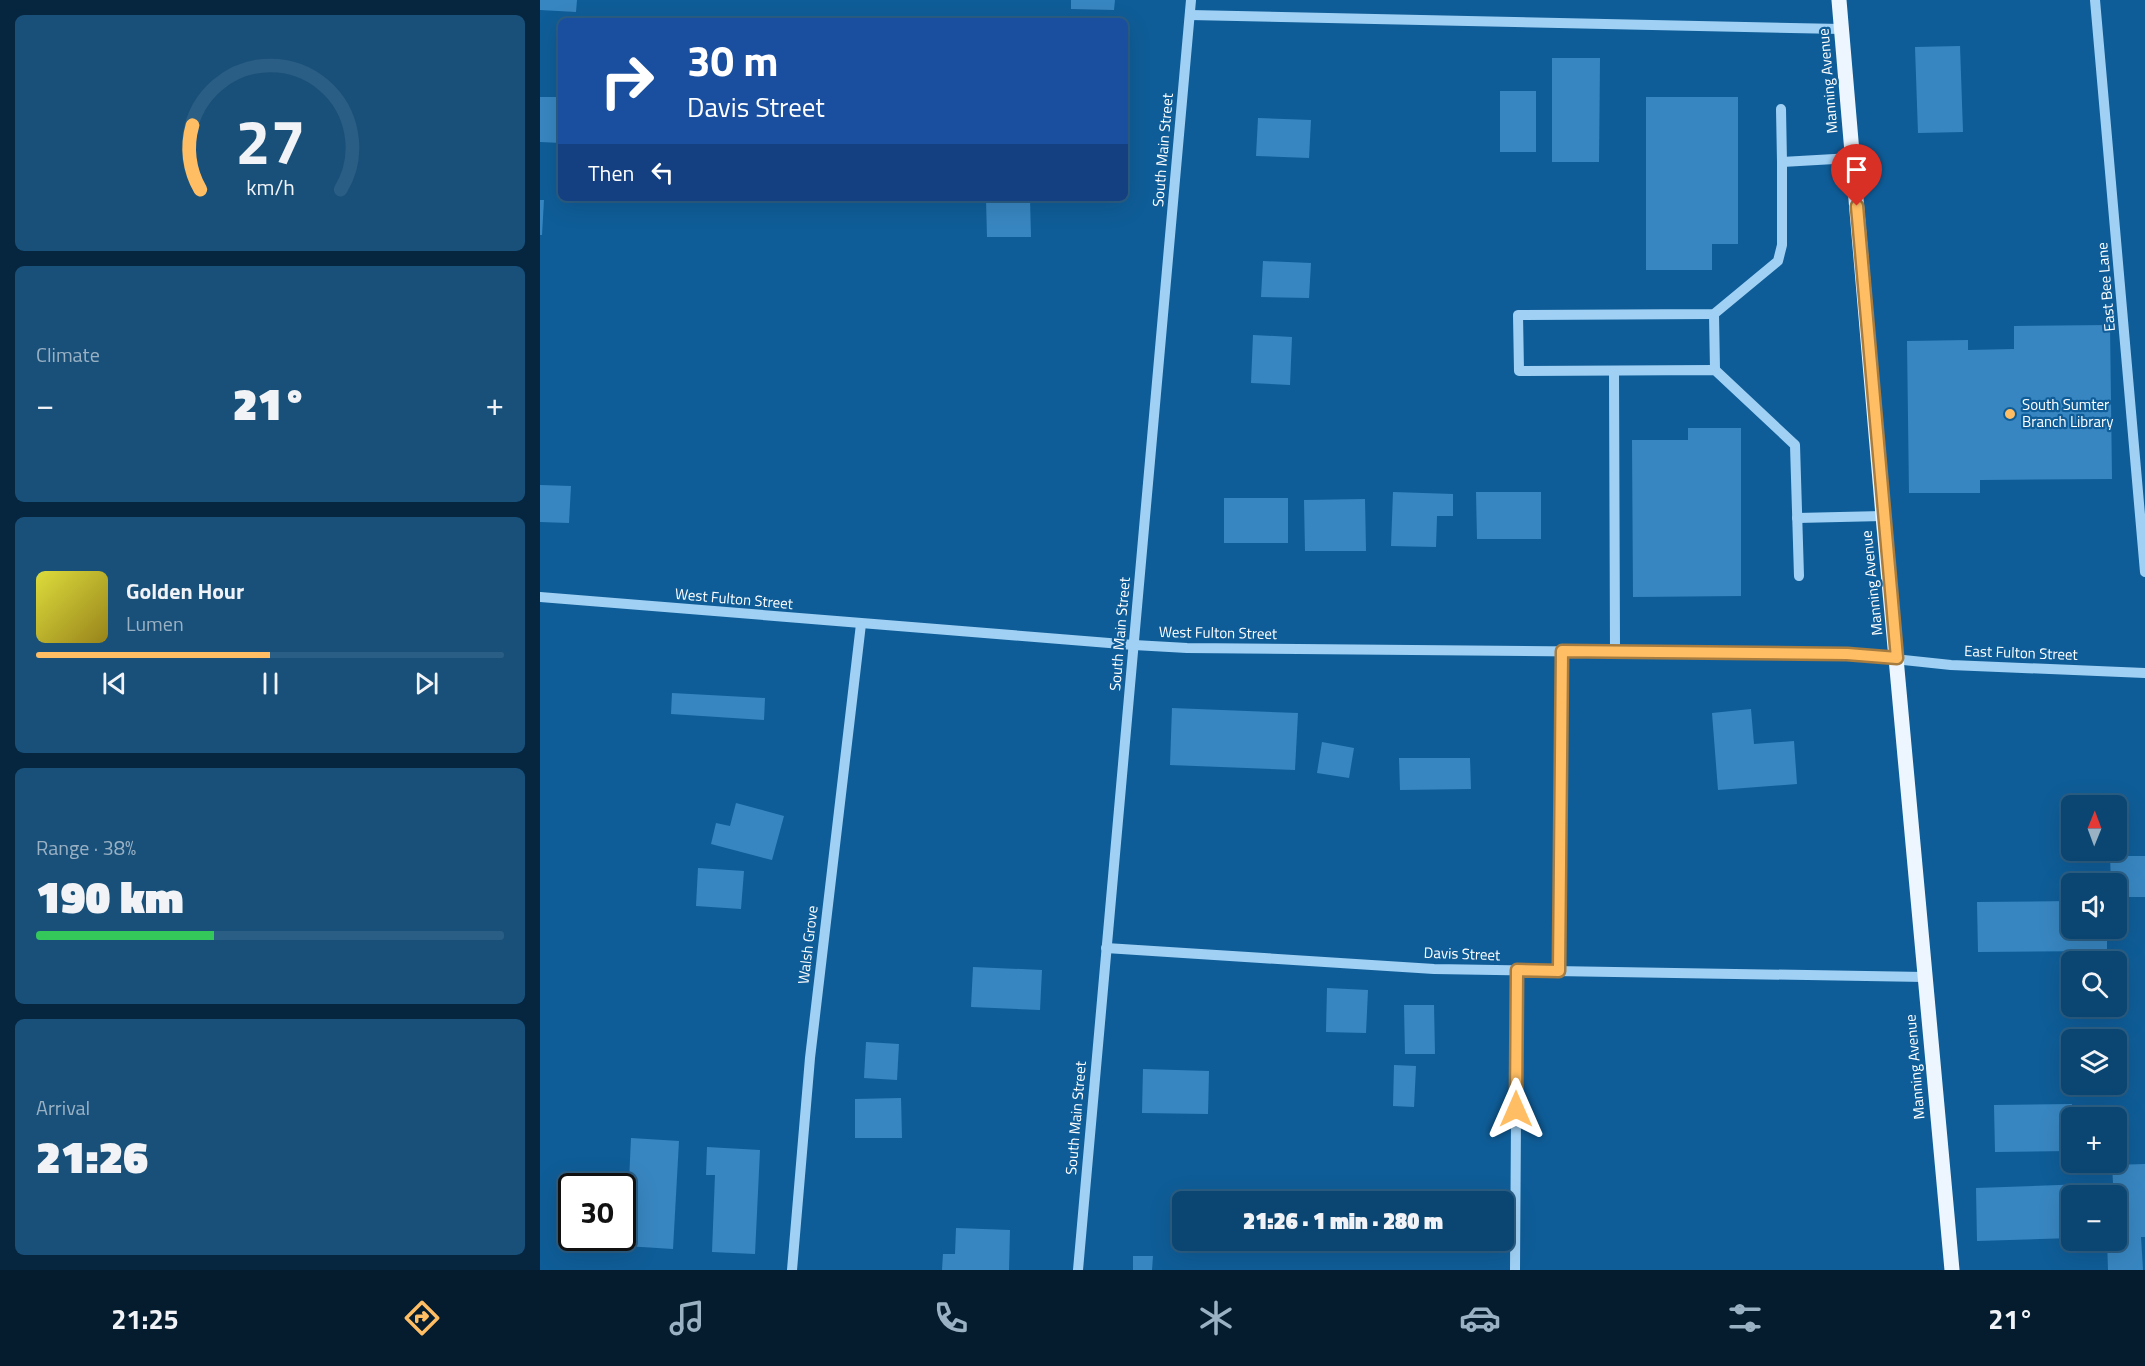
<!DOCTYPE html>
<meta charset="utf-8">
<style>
:root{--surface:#0b4672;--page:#19507a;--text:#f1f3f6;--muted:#9ab1c4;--line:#2b5e84;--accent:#ffbe63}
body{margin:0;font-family:"Titillium Web",sans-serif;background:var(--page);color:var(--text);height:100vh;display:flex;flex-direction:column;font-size:22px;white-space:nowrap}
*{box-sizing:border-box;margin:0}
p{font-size:20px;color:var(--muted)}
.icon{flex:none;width:33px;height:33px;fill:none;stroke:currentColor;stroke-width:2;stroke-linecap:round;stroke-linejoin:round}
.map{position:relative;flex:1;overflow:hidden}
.panel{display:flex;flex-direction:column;gap:15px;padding:15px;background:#06263f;width:540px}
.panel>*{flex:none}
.hud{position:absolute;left:18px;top:18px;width:570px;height:183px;border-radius:9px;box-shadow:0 6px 24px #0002,0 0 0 2px var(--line);background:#1a4fa0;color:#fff;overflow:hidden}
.needle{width:39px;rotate:1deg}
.tools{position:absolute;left:1521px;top:795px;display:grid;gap:12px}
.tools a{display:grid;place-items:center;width:66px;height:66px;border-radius:9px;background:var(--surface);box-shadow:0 6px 24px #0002,0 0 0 2px var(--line);font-size:30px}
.speed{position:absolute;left:18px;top:1173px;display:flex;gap:12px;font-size:30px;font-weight:700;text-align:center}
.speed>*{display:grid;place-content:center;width:78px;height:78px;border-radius:50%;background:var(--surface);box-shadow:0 6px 24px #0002,0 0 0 2px var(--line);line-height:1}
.speed .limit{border:3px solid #111;border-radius:9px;background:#fff;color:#111}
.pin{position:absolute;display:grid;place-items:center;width:51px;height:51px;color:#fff;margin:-62px -26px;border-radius:50% 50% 50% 0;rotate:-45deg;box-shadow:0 0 6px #0007}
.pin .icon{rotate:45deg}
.me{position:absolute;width:66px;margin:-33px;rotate:0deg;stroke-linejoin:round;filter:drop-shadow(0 0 4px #0008)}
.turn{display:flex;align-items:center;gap:21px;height:126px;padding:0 30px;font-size:27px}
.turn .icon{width:78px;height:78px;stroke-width:2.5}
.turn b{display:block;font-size:42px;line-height:51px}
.then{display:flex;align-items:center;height:57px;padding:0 30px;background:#0003;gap:12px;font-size:22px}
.big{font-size:45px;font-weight:800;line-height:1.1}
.panel .card{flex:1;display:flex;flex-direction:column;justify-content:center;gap:9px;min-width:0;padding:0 21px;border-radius:9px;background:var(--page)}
.panel .dial{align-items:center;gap:0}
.dial svg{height:156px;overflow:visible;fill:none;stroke:var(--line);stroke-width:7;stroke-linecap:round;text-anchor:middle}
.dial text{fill:var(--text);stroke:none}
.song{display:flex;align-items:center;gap:18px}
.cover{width:72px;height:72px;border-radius:9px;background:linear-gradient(135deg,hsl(60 70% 55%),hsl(50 70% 35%))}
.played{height:6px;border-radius:3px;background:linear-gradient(90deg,var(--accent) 50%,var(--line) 50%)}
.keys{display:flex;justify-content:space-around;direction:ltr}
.heat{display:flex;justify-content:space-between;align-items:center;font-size:33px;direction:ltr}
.charge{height:9px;border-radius:4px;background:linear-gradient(90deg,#34c759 38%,var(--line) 0)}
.trip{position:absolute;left:632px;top:1191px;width:342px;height:60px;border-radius:9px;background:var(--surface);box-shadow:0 6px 24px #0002,0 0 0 2px var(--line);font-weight:800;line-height:60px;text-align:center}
.menu{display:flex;height:96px;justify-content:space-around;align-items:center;background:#041c2e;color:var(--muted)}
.menu .icon{width:42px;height:42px}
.menu .active{color:var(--accent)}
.menu b{font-size:27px;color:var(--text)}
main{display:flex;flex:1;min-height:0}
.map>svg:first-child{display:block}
</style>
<main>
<section class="panel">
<div class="card dial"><svg viewBox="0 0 100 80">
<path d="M14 69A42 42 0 1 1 86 69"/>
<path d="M14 69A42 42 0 0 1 10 36" stroke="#ffbe63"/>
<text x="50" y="56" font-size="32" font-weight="700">27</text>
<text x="50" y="72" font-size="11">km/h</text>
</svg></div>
<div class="card"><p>Climate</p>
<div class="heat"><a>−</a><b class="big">21°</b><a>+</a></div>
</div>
<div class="card">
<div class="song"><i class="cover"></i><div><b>Golden Hour</b><p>Lumen</p></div></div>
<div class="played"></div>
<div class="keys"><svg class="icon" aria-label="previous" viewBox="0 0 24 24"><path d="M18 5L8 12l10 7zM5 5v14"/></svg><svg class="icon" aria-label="pause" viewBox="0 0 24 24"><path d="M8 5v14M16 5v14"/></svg><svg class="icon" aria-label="next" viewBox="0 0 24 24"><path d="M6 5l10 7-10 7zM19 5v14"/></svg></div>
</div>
<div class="card"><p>Range · 38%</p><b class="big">190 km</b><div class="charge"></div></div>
<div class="card"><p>Arrival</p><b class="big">21:26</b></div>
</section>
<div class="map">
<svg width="1605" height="1270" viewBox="0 0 1605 1270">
<rect width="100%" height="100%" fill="#0f5d98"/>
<g fill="#3886c1">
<path d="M0,0H37L36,12L0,10Z"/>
<path d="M531,0H575L574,10L531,9Z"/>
<path d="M1420,46L1423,132L1378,133L1375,47Z"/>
<path d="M1012,58H1060L1059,162H1012Z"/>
<rect x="960" y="91" width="36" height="61"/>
<path d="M0,97H21V143L0,142Z"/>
<path d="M1106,97H1198V244H1172V270H1106Z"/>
<path d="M718,118L771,120L769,158L716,156Z"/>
<path d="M490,198L491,237H447L446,199Z"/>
<path d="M0,200H4L2,235H0Z"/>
<path d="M723,261L771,263L769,298L721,297Z"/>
<path d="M1570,325L1572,479L1440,480V493H1369L1367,341L1428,340V350L1474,349V326Z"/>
<path d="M713,335L752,337L750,385L711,383Z"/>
<path d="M1148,428H1201V596L1093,597L1092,440H1148Z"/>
<path d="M0,485L31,486L29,523L0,522Z"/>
<path d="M853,492L913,494V516H897L896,547L851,546Z"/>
<path d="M936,492H1001V539H937Z"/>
<rect x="684" y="498" width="64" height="45"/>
<path d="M825,499L826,551H765L764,500Z"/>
<path d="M132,693L225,698L224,720L131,714Z"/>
<path d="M632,708L758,713L755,770L630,765Z"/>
<path d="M1211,709L1214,744L1254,741L1257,784L1178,790L1172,713Z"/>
<path d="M782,742L814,748L809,778L777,773Z"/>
<path d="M859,758H930L931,789L860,790Z"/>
<path d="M196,803L244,816L232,860L171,844L176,823L190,826Z"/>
<path d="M1570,856H1605V897H1576V884H1571Z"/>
<path d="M158,868L204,871L201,909L156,906Z"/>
<path d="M1532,901V928H1567V951L1438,952L1437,902Z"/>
<path d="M433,967L502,970L500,1010L431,1007Z"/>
<path d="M787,988L828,990L826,1033L786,1032Z"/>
<path d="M864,1005H894L895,1054H865Z"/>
<path d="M326,1042L359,1044L357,1080L324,1078Z"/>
<path d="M854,1065L876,1066L874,1107L853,1106Z"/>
<path d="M603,1069L669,1071L668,1114L602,1113Z"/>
<path d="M361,1098L362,1138H315V1099Z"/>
<path d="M1532,1104V1151L1455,1152L1454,1105Z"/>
<path d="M91,1138L139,1141L133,1249L86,1246Z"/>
<path d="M167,1147L220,1150L215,1254L172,1252L175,1175H166Z"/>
<path d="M1605,1164V1237H1601L1603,1270H1568L1567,1240H1576V1196H1532V1238L1437,1241L1436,1188L1573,1183L1572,1165Z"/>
<path d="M416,1228L470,1230L469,1270H402L403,1254H415Z"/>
<path d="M593,1256H613L612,1270H593Z"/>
</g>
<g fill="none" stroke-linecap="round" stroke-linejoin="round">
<g stroke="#a0d1f5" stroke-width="10">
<path d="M1555,0L1605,572"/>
<path d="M650,15L1301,29"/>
<path d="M1241,109L1242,162"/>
<path d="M1174,314L1175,370"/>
<path d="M1074,371L1075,652"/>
<path d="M1257,518L1343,516"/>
<path d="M1259,576L1255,445L1175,370L979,371L978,315L1174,314L1238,261L1242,245V162L1312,158"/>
<path d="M0,597L594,645L647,648L1307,654L1411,665L1605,673"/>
<path d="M566,948L894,969L1385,977"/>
<path d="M1019,971L1022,651"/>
<path d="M252,1270L270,1058L321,624"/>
<path d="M538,1270L651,0"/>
<path d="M975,1270L977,971"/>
</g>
<path stroke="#edf6ff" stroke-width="15" d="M1299,0L1343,516L1412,1270"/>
</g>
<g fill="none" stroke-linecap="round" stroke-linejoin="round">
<g stroke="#a67c40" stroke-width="15">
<path id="route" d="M976,1109L977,970L1019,971L1022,651L1307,654L1357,658L1317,206"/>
</g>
<use href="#route" stroke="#ffbe63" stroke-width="10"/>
</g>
<circle fill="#ffbe63" stroke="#0f5d98" stroke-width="2" cx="1470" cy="414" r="6"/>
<g text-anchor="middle" stroke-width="4.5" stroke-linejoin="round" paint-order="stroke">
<g font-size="15" fill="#fff" stroke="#0f5d98">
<text transform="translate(1288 81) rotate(-95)" y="5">Manning Avenue</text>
<text transform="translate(623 150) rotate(-85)" y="5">South Main Street</text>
<text transform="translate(1566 287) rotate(-95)" y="5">East Bee Lane</text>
<text transform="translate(1332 583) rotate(-96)" y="5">Manning Avenue</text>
<text transform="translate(194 599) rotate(5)" y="5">West Fulton Street</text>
<text transform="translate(678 633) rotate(1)" y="5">West Fulton Street</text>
<text transform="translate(580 634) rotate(-85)" y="5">South Main Street</text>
<text transform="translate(1481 653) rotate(2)" y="5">East Fulton Street</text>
<text transform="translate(268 945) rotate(-83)" y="5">Walsh Grove</text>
<text transform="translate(922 954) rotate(2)" y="5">Davis Street</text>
<text transform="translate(1375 1067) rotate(-95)" y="5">Manning Avenue</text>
<text transform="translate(536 1118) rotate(-85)" y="5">South Main Street</text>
</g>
<g font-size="15" fill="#fff" stroke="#0f5d98" text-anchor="start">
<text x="1482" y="410">South Sumter<tspan x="1482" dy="17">Branch Library</tspan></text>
</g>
</g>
</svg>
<div class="tools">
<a><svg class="needle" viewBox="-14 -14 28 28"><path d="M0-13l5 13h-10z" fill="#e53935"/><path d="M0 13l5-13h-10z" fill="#9ab1c4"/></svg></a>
<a><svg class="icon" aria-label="sound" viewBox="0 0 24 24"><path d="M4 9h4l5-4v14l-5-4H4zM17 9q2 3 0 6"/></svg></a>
<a><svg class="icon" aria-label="search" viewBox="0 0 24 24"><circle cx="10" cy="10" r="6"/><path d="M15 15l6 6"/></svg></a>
<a><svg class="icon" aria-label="layers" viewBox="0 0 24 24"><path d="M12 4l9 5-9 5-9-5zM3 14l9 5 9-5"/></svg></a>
<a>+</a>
<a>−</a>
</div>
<div class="speed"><div class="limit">30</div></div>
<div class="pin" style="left:1317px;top:206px;background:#d93025"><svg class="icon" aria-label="arrive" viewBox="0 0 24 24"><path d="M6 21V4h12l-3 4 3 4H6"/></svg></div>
<svg class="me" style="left:976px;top:1109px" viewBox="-20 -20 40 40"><path d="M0-17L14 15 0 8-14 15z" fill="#ffbe63" stroke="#fff" stroke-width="4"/></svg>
<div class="trip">21:26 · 1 min · 280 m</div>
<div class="hud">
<div class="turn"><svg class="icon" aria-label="right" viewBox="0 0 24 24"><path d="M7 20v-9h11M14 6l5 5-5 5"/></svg><div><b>30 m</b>Davis Street</div></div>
<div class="then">Then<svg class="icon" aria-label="left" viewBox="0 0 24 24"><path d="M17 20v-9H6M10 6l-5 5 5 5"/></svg></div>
</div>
</div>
</main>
<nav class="menu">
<b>21:25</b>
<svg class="icon active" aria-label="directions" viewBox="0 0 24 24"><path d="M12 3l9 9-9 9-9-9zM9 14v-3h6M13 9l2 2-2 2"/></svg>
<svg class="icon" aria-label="music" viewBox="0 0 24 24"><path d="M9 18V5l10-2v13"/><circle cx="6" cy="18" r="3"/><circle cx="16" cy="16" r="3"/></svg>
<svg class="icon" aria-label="phone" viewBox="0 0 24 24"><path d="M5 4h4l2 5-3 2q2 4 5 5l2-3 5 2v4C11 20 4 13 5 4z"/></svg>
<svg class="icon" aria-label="climate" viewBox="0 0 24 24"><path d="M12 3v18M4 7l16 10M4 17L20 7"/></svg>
<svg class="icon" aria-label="car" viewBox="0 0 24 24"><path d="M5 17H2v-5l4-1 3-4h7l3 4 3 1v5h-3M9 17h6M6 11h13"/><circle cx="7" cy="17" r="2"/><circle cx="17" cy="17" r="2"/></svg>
<svg class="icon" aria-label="filters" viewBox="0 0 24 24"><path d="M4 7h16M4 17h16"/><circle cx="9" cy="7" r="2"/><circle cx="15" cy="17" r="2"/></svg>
<b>21°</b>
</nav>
